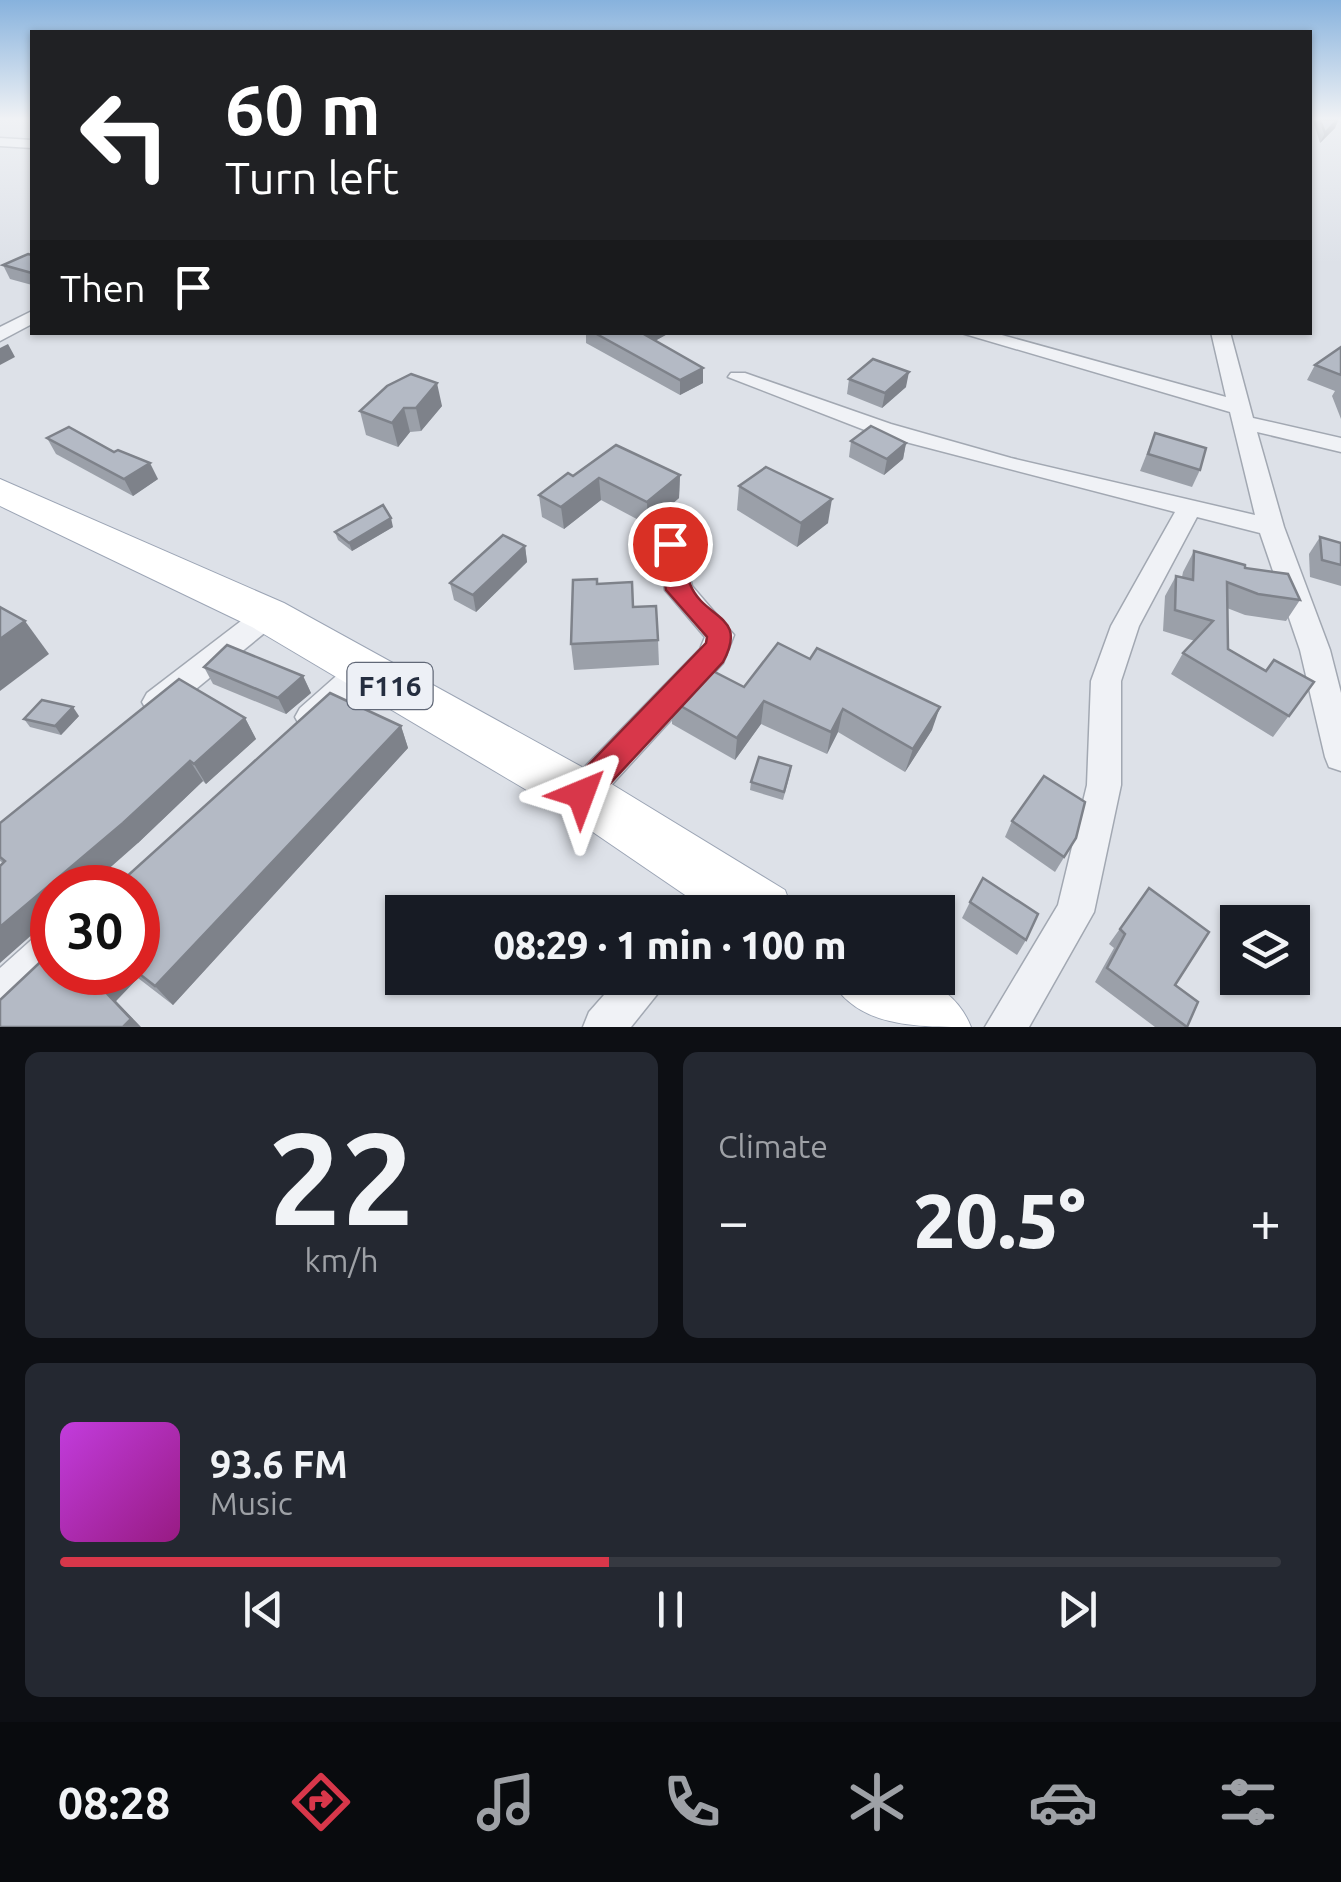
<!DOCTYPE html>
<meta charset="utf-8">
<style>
:root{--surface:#171b24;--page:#242831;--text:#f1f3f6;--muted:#9ea1a6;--line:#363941;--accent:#d8374a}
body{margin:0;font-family:Ubuntu,sans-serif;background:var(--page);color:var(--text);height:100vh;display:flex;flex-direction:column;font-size:38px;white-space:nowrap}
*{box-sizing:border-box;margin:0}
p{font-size:32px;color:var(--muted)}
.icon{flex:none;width:55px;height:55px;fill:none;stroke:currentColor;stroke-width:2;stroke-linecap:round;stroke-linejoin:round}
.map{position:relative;height:1027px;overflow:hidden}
.drawer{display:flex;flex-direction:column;gap:25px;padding:25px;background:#0d0f14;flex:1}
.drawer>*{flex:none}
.hud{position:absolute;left:30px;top:30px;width:1282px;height:305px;border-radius:0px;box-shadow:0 2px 8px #0004;background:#202124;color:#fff;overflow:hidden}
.fabs{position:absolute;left:1220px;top:905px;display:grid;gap:20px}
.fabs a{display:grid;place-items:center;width:90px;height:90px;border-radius:0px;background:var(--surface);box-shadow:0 2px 8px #0004;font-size:50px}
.speed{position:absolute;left:30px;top:865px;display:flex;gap:20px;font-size:50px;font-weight:700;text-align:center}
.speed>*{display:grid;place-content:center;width:130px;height:130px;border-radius:50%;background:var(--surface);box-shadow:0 2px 8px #0004;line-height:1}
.speed .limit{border:15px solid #d22;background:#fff;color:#111}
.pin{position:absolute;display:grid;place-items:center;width:85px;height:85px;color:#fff;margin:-42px;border:5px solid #fff;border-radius:50%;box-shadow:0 2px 10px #0007}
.me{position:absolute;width:110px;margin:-55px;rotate:44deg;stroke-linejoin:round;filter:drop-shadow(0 0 8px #0008)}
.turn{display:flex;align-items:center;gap:35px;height:210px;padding:0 30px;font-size:45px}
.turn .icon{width:130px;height:130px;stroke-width:2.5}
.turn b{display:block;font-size:70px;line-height:85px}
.then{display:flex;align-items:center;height:95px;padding:0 30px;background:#0003;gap:20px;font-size:38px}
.big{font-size:75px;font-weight:800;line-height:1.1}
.drawer .card{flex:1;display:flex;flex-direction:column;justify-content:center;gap:15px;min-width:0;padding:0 35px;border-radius:15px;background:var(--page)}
.drawer .dial{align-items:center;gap:0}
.dial b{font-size:130px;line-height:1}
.song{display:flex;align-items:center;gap:30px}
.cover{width:120px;height:120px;border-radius:15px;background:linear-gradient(135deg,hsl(290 70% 55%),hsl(310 70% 35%))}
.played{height:10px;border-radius:5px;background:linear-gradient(90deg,var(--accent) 45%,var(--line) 45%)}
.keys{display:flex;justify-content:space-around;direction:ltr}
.heat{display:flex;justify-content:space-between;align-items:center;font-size:55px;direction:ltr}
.drawer .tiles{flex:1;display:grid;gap:25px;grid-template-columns:1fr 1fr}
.card:last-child{grid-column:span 2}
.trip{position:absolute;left:385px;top:895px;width:570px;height:100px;border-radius:0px;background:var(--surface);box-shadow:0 2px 8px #0004;font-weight:800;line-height:100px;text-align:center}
.tab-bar{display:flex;height:160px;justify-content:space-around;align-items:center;background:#090b0e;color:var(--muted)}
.tab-bar .icon{width:70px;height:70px}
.tab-bar .active{color:var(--accent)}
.tab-bar b{font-size:45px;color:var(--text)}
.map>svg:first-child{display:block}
</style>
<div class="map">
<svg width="1341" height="1027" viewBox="0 0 1341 1027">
<rect width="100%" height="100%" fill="#dde1e8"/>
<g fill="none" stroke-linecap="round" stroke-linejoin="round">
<g stroke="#a2a8b2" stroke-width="3">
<g id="minor">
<path d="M0,138L32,140V148L0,146Z"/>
<path d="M32,311V324L0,341V327Z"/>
<path d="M958,332H991L1226,397L1211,332H1230L1253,418L1341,438V452L1257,432L1284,527L1330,650L1341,693V771L1329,767L1325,757L1300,650L1260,533L1197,517L1139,626L1121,681V785L1094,912L1029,1027H985L1058,905L1087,785L1091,681L1111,626L1175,512L875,434L728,377L731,373H745L891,424L1011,458L1255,515L1230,412Z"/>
<path d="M670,535L679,538L692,586L734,635L723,663L593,805L581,809L569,805L564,794L569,783L700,649L705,637L665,590L657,544L661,538Z"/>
<path d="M268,604L278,608L282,615L278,622L169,711L158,715L147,711L142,702L147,693L258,608Z"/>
<path d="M363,658L374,662L378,670L374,678C355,696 327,736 300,726L295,717L300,708L352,662Z"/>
<path d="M52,928L54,972L14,1009L0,1015V968L38,934Z"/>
<path d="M619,978H665L659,992L631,1027H583L589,1012Z"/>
</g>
</g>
<g stroke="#9ca5b5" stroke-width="2">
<g id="primary">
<path d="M0,479L284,603L600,777L785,890L793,912H710L562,811L252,627L0,506Z"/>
<path d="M830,978C885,974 947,967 971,1027C914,1027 856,1027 830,978Z"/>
</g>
</g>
<use href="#minor" fill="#f0f2f6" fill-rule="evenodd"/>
<use href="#primary" fill="#fff" fill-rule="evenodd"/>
</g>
<g fill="#9ba0a9">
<path d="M1313,120H1339L1335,128L1320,143Z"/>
<path d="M32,255V285L10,279L3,265Z"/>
<path d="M586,332H671L655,341L703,383L680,395L586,343Z"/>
<path d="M1341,347V419L1332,396L1335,391L1307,380L1315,365Z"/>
<path d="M849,379L906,387L882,408L847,394Z"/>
<path d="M387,386L442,406L421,431L410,432L398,447L366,435L360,411Z"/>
<path d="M1155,433L1200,470L1192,487L1140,471Z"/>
<path d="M47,438L158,479L133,496L56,454Z"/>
<path d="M851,441L906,443L903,459L884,475L849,457Z"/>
<path d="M680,475L679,498L648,525L601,500L564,529L542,517L539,495L573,476Z"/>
<path d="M739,486L828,523L797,547L737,510Z"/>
<path d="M393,527L352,551L338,540L335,532Z"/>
<path d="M1320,537L1341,543V586L1310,577L1309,554Z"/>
<path d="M525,546L527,562L476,612L454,600L450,583Z"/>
<path d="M1194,551L1245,568L1300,600L1286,621L1245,615L1227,608L1228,649L1266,671L1314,682L1273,737L1171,674L1183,653L1195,641L1163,631L1165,596L1176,576L1182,577L1183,572Z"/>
<path d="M598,584L633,607L658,640L659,665L574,670L571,644Z"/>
<path d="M204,667L303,676L311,693L286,714L213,684Z"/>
<path d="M744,687L932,730L905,772L838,732L827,754L761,724L735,760L672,724V701Z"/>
<path d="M79,716L61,735L30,727L24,719Z"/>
<path d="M245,718L256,739L206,784L203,781L138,843L3,863L0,861V823Z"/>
<path d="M401,726L408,748L173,1005L138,978L116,1001L52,972H138Z"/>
<path d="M790,774L783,800L750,790L751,782Z"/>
<path d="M1012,821L1076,838L1055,872L1005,837Z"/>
<path d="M1149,888L1175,985L1187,1027H1155L1095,982L1114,948L1109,944Z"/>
<path d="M970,902L1026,940L1017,955L962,918Z"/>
</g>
<g fill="#7e828a">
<path d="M1337,120L1335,128L1320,143L1325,133Z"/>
<path d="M643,332H671L642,348Z"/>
<path d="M8,344L15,357L0,365V348Z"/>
<path d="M703,368V383L680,395V380Z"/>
<path d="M909,372L906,387L882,408L885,393Z"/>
<path d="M437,383L442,406L421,431L416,408Z"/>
<path d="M404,408L410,432L398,447L392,423Z"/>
<path d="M906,443L903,459L884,475L887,459Z"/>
<path d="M150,463L158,479L133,496L124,479Z"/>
<path d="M680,475L679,498L648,525L647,502Z"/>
<path d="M599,478L601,500L564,529L561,507Z"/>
<path d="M832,499L828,523L797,547L801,523Z"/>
<path d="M391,518L393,527L352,551L349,543Z"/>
<path d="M525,546L527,562L476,612L473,595Z"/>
<path d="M25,621L49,654L0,691V639Z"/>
<path d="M303,676L311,693L286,714L278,698Z"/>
<path d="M764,701L761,724L735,760L737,738Z"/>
<path d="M73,707L79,716L61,735L55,726Z"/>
<path d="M940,707L932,730L905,772L913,749Z"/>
<path d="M843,709L838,732L827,754L831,732Z"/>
<path d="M245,718L256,739L206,784L194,764Z"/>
<path d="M401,726L408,748L173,1005L155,986Z"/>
<path d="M190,761L203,781L138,843L87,888H52V917L0,963V927Z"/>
<path d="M105,972H133L138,978L116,1001L141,1027H123L96,982Z"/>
</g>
<g fill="#b4bac5" stroke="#7e828a" stroke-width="2.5">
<path d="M1320,120H1337L1325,133Z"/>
<path d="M28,254L32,255V273L3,265Z"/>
<path d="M593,332H643L642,333L703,368L680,380Z"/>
<path d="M1341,347V375L1315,365Z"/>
<path d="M873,359L909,372L885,393L849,379Z"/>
<path d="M411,374L437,383L416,408H404L392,423L360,411L387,386Z"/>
<path d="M871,426L906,443L887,459L851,441Z"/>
<path d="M69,427L114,452L118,450L150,463L124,479L47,438Z"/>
<path d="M1155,433L1206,448L1200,470L1148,454Z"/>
<path d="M616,445L680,475L647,502L599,478L561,507L539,495L568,473L573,476Z"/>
<path d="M766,467L832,499L801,523L739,486Z"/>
<path d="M383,505L391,518L349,543L335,532Z"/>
<path d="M503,535L525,546L473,595L450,583Z"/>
<path d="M1320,537L1341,543V565L1322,560Z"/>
<path d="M1194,551L1245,565V568L1288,574L1300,600L1258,594L1227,582L1228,649L1266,671L1274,660L1314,682L1289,716L1183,653L1213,621L1175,610L1176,576L1193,580Z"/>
<path d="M597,579V584L632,582L633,607L656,606L658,640L571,644L573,580Z"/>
<path d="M0,607L25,621L0,639Z"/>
<path d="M778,643L810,659L817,648L940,707L913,749L843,709L831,732L764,701L737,738L672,701L705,667L744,687Z"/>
<path d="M227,645L303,676L278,698L204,667Z"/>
<path d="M179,679L245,718L194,764L190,761L123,823L0,927V866L5,861L0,857V823Z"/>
<path d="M330,693L401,726L155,986L137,972L138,888H114Z"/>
<path d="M42,700L73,707L55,726L24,719Z"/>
<path d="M759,757L791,766L784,792L751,782Z"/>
<path d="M1044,776L1085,802L1076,838L1064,857L1012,821Z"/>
<path d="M983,878L1038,914L1026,940L970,902Z"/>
<path d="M1149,888L1209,932L1175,985L1198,1002L1187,1027L1107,968L1125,934L1120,929Z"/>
<path d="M52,951V972H105L96,982L131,1019L123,1027H0V1000Z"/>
</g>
<linearGradient id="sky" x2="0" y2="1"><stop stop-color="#87b2dd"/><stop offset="0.45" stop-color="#f0f2f5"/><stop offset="1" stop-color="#f0f2f5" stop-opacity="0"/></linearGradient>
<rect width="1341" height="264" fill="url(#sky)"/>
<path fill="#d8374a" stroke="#8c2430" stroke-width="2.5" d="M670,535L682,544C685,556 685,572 690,584C704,620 749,614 723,662L592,803L581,807L570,803L565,794L570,784L706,643L707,637L666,590L658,544Z"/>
<g text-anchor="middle" stroke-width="8" stroke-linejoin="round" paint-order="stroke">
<rect fill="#edf0f6" stroke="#616877" stroke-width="2.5" x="347.5" y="663" width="85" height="46" rx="8"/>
<g font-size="28" font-weight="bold" fill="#252e40">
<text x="390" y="696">F116</text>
</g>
</g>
</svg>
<div class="fabs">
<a><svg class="icon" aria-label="layers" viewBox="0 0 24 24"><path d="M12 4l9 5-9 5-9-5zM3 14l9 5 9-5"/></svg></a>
</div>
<div class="speed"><div class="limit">30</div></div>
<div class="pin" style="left:670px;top:544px;background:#d93025"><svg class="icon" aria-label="arrive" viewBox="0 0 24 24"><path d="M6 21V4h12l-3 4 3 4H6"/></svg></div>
<svg class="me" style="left:581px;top:794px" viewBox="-20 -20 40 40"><path d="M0-17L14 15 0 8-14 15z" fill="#d8374a" stroke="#fff" stroke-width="4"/></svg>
<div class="trip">08:29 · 1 min · 100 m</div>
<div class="hud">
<div class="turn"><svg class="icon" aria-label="left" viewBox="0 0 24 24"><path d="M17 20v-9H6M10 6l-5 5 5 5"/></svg><div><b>60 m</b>Turn left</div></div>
<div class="then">Then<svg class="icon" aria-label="arrive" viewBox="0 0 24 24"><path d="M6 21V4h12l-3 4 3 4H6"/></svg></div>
</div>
</div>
<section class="drawer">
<div class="tiles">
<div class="card dial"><b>22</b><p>km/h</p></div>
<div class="card"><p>Climate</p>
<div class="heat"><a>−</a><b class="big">20.5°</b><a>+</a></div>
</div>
<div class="card">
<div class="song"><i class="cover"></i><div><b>93.6 FM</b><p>Music</p></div></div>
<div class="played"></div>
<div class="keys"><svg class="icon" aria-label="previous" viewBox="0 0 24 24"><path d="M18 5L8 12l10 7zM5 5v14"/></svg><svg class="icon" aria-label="pause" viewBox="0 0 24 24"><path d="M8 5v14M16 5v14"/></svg><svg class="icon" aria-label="next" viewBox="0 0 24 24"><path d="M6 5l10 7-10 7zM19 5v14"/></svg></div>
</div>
</div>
</section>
<nav class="tab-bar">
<b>08:28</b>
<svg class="icon active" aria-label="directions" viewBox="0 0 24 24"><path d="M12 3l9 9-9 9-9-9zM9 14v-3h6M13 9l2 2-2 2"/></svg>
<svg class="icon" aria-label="music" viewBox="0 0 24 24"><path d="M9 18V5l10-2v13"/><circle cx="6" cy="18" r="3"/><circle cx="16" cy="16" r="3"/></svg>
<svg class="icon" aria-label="phone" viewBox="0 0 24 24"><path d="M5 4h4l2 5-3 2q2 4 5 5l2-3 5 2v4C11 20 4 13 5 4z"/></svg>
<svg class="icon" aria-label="climate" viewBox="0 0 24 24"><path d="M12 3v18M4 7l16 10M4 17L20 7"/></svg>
<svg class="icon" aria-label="car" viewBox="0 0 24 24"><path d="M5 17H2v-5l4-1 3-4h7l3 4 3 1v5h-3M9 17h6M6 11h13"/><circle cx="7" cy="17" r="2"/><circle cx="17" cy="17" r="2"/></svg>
<svg class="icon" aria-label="filters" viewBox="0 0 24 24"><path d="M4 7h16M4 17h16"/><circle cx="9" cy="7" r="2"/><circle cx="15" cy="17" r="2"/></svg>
</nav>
